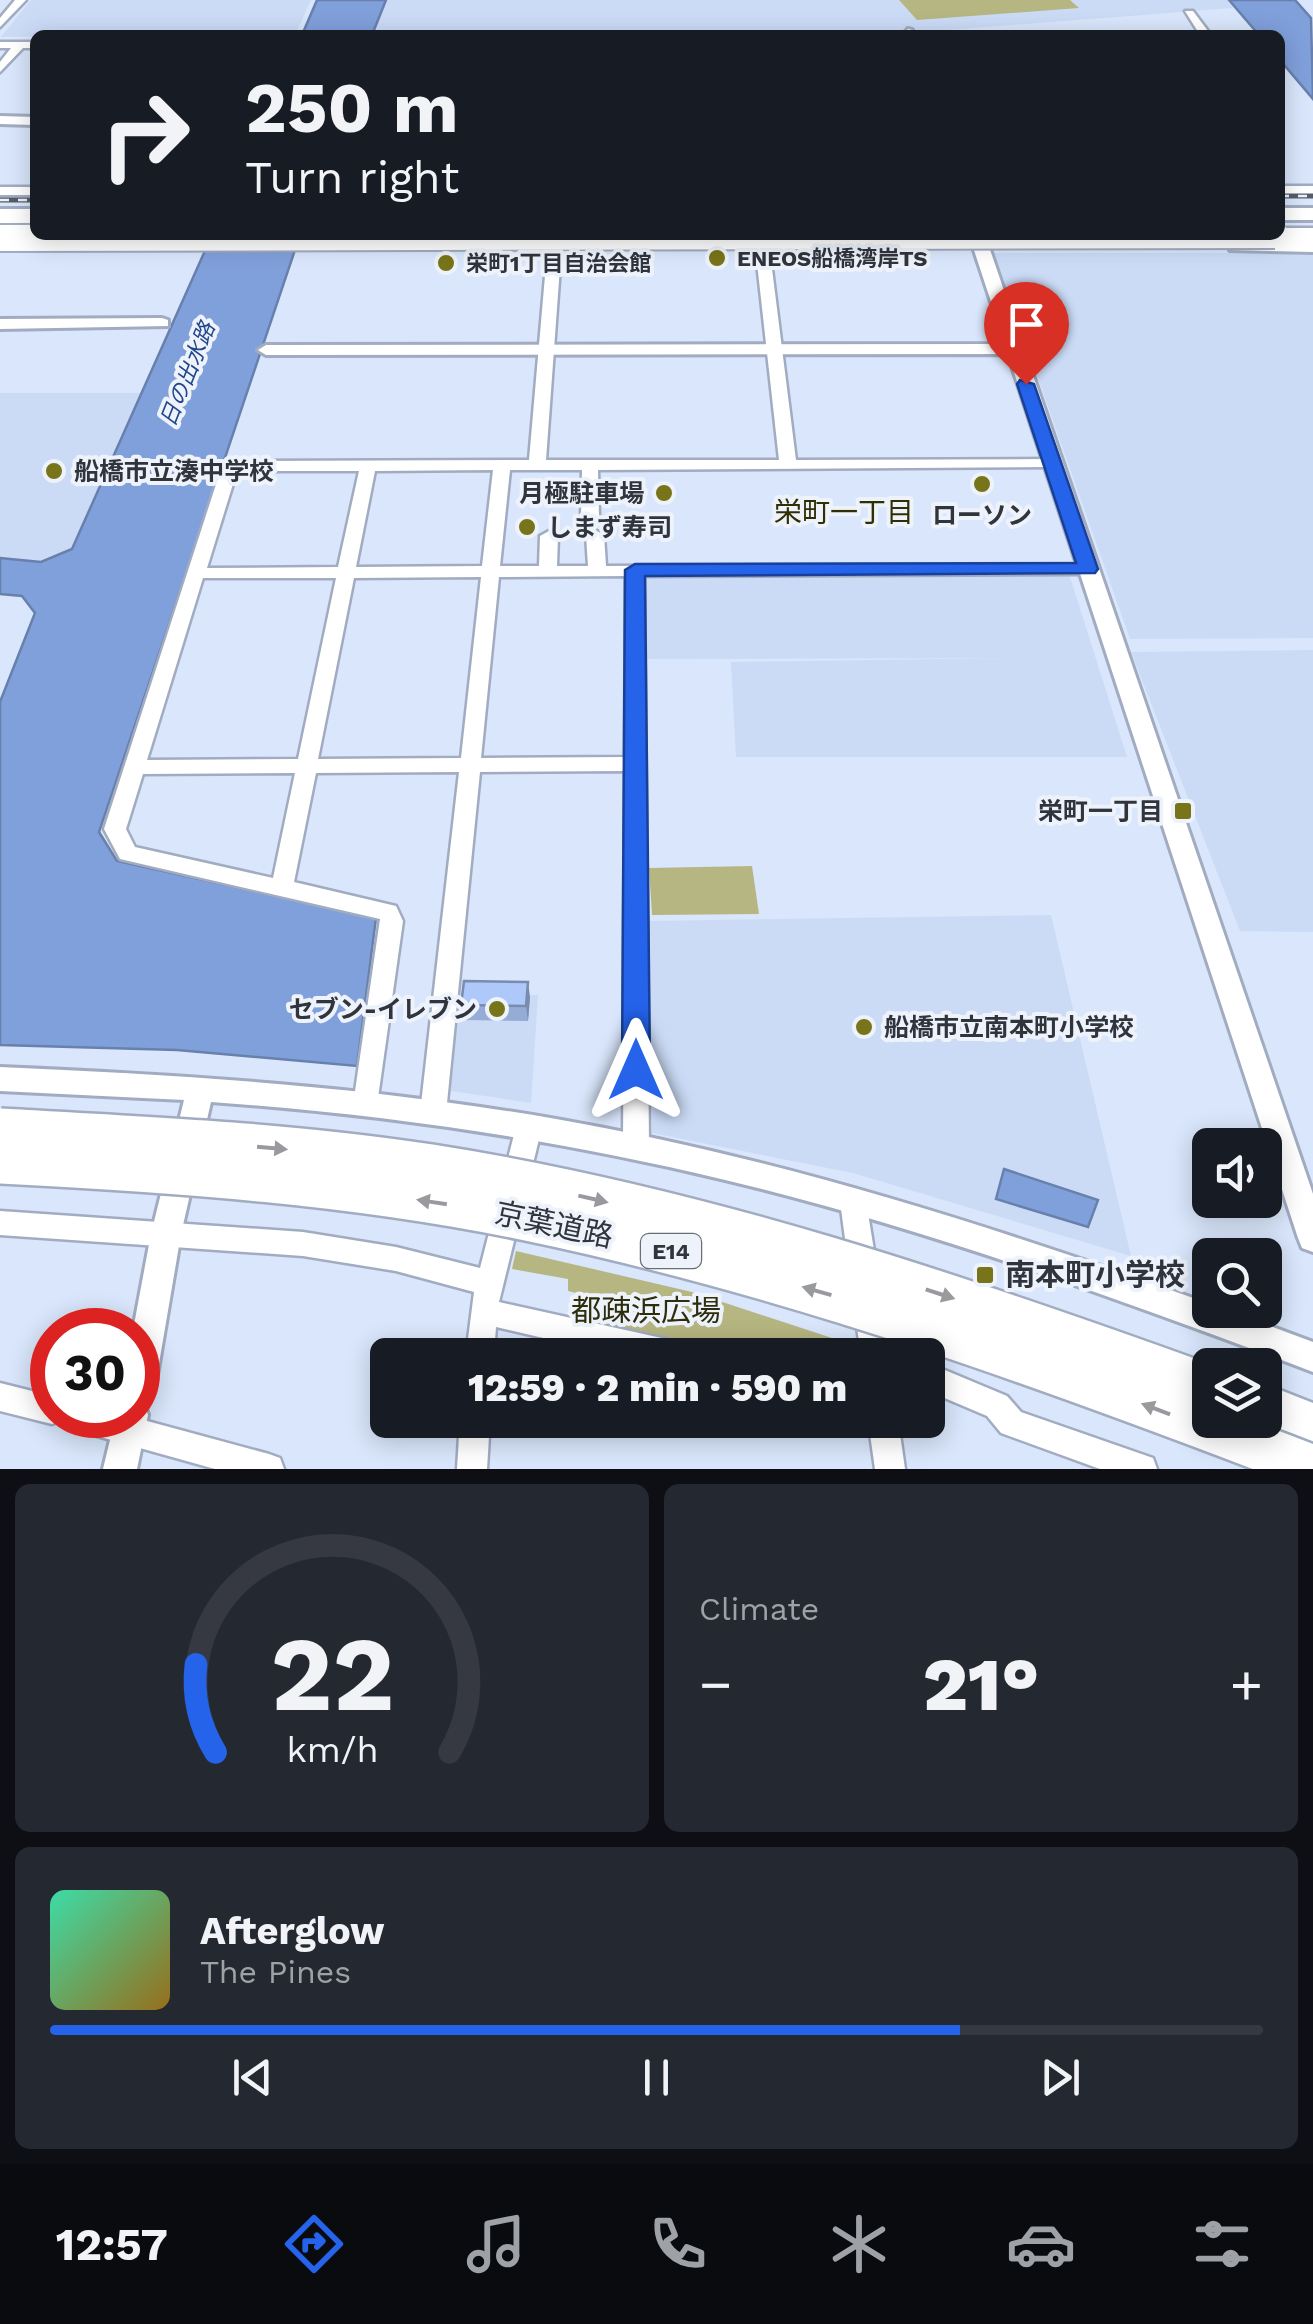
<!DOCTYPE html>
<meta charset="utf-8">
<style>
:root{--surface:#171b24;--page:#242831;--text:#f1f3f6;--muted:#9ea1a6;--line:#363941;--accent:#2563eb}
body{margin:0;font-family:"Work Sans","Noto Sans JP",sans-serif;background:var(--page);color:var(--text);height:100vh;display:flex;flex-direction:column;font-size:38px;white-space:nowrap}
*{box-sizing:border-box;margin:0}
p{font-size:32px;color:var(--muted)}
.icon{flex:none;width:55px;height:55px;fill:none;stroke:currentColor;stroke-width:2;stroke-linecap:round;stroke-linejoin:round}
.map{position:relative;height:1469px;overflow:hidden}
.panel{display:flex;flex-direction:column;gap:15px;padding:15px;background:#0d0f14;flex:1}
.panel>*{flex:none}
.hud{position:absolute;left:30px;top:30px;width:1255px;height:210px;border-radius:15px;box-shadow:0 5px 25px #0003;background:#171b24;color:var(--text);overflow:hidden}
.controls{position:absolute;left:1192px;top:1128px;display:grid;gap:20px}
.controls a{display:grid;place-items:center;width:90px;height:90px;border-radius:15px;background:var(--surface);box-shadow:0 5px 25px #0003;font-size:50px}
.speed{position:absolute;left:30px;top:1308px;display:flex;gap:20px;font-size:50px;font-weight:700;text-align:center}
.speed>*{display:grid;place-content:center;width:130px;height:130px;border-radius:50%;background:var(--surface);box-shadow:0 5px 25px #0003;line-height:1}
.speed .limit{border:15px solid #d22;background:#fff;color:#111}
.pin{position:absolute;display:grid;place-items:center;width:85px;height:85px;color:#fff;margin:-102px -42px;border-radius:50% 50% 50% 0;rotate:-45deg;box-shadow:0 0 10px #0007}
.pin .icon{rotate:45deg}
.me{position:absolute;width:110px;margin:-55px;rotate:0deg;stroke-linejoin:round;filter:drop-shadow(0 0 8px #0008)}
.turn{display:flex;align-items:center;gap:35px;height:210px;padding:0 50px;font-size:45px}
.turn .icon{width:130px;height:130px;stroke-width:2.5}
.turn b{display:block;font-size:70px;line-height:85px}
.big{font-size:75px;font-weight:800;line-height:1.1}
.panel .card{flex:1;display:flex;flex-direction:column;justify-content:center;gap:15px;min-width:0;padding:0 35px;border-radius:15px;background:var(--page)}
.panel .dial{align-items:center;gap:0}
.dial svg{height:260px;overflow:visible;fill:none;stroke:var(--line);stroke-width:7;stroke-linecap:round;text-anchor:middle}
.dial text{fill:var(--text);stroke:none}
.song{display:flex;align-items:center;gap:30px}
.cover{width:120px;height:120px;border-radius:15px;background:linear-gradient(135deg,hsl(160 70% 55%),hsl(40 70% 35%))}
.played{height:10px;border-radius:5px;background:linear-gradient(90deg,var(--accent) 75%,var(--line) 75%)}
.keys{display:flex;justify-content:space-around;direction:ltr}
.heat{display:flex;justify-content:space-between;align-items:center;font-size:55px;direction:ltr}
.panel .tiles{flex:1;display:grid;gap:15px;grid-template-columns:1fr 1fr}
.card:last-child{grid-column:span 2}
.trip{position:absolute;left:370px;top:1338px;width:575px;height:100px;border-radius:15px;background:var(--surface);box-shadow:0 5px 25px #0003;font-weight:800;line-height:100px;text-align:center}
.dock{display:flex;height:160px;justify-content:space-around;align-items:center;background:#090b0e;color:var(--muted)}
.dock .icon{width:70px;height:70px}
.dock .selected{color:var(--accent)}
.dock b{font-size:45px;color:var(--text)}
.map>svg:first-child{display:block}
</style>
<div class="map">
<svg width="1313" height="1469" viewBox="0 0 1313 1469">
<rect width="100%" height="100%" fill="#d9e6fb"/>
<g fill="#cbdbf6">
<path d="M31,0H311L295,35L1,37Z"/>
<path d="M386,0H1227L1233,8L883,35H372Z"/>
<path d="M994,253H1313V638L1130,639Z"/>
<path d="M0,393H142L72,549L41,562L0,558Z"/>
<path d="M1069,574L1127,757H736L731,662L1013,658L645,659V576Z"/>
<path d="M1313,650V932L1240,931L1131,652Z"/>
<path d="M1051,915L1131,1256L853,1173L652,1133L650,921Z"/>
<path d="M455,995H538L531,1103L445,1090Z"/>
</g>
<g fill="#b6b682">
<path d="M899,0H1070L1079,8L917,20Z"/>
<path d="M752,866L759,914L652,915L649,868Z"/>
<path d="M516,1251L692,1292L832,1338L835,1355H710L605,1331L608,1301L568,1291V1279L512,1269Z"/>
</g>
<g fill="#80a0db" stroke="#6880ac" stroke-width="2.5">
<path d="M317,0H386L372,35H302Z"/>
<path d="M1229,0H1295L1311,18L1313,99L1280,60V35H1259Z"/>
<path d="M212,235H300L99,832L117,861L376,918L357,1066L177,1050L0,1045V702L35,613L22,596L0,594V558L41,562L72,549Z"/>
<path d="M1004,1169L1098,1200L1088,1227L996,1199Z"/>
</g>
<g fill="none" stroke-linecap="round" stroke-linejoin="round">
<g stroke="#a1acc1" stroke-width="5">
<g id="minor">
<path d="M15,0H26L0,27V18Z"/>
<path d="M1185,11H1193L1211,35H1200Z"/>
<path d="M0,42H35V48H23L0,72V62L11,48H0Z"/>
<rect x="1280" y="186" width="33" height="8"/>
<rect x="0" y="187" width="35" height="8"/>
<path d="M762,241L769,245L796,460L1053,459L1061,464L1059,467L598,470L599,518L590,523L581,518L582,470H510L500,566H539L540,536L549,531L558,536L557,566H588L586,535L595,530L604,535L606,566L1088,564L1097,569L1088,574L644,576L649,1146L645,1154L636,1157L627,1154L623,1146L625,771L480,772L446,1113L442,1121L433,1124L424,1121L420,1113L459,772L316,773L294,882L396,906L403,921L377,1105L374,1112L365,1116L356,1112L353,1105L380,919L120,859L104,829L222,466L230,461L529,460L547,253L554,249L561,253L546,460H779L755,245ZM493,470L482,566L356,567L375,471ZM237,471H359L338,567L207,568ZM626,576L625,757L481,758L499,577ZM481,577L461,758L318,759L354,578ZM203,578H336L298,759L147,760ZM295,773L273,878L135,847L126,829L143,774Z"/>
<path d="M529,1116L538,1119L542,1127L499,1302L675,1341L685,1345L689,1355H616L496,1327L494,1355H466L474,1292L396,1271L303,1256L0,1235V1211L303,1232L396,1247L480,1268L516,1127L520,1119Z"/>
<path d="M853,1189L862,1193L866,1201L877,1269L873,1278L863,1282L853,1278L849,1269L840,1201L844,1193Z"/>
<path d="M868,1294L878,1298L889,1355H861L854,1307L858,1298Z"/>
<path d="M928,1363L1007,1396L1021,1412L1153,1458L1157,1469H1100L1001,1433L987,1416L928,1391Z"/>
<path d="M0,1383L52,1396V1415H125L269,1454L280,1458L284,1469H215L72,1429L60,1421L52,1424L0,1411Z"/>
<path d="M460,1420H490L487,1469H457Z"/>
<path d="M868,1420H898L905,1469H875Z"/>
</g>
</g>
<g stroke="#a1acc1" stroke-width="6">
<g id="tertiary">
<path d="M908,29L912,30L915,35H903Z"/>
<path d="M0,116L35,117V125L0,124Z"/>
<path d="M969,235H985L1313,1194V1252L1302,1248L1298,1238L1008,354L266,355L258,350L266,345L1005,344Z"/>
<path d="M162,318L168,320V326L0,329V319Z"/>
<path d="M0,1067C186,1075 372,1087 556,1119C780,1158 997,1228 1210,1304V1310H1227L1313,1342V1372C1119,1299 923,1227 721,1179C554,1139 383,1114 211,1102L181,1234L154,1393L145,1406L148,1415L137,1469H103L116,1415H138V1330H133L151,1234L184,1100L0,1091Z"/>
</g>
</g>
<g stroke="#a1acc1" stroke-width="6">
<g id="trunk">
<rect x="1280" y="208" width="33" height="12"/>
<rect x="0" y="209" width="35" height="12"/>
<path d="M1238,238H1313V252L1230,250V240Z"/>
</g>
</g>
<g stroke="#a1acc1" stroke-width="5">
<g id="motorway">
<rect x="0" y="218" width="35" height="14"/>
<path d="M1280,228H1313V242L1272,240L1268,235H1280Z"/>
<path d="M1265,1384L1313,1403V1453L1247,1427L1244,1420H1265Z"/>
</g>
</g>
<use href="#minor" fill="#fff" fill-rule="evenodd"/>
<use href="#tertiary" fill="#fff" fill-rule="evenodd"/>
<use href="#trunk" fill="#fff" fill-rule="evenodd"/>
<use href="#motorway" fill="#fff" fill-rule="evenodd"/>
<g stroke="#565c68" stroke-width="5">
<g id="rail">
<path d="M1280,196H1313"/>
<path d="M0,200H35"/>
</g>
</g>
<use href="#rail" stroke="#edf2fb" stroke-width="2.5" stroke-dasharray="9" stroke-linecap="butt"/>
<g stroke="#a1acc1" stroke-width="22" stroke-linecap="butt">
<path id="motorway-bridge-far2" d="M427,237L1275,235"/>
</g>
<g stroke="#a1acc1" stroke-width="30" stroke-linecap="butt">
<path id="motorway-bridge-far1" d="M0,238L1275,235"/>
</g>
<g stroke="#a1acc1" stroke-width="50" stroke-linecap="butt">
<g id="motorway-bridge">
<path d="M0,1131C144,1139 288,1145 431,1167C699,1209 956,1296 1210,1388"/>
<path d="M0,1161C176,1170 354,1182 527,1218C797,1274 1056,1369 1313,1468"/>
</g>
</g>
<use href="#motorway-bridge-far2" stroke="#fff" stroke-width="20"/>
<use href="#motorway-bridge-far1" stroke="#fff" stroke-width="26"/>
<use href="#motorway-bridge" stroke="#fff" stroke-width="45"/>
</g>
<path fill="#95acd6" d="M530,997L528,1021L463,1020L461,1005Z"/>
<path fill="#798cae" d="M528,982L530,997L528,1021L526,1006Z"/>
<path fill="#adc8f9" stroke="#798cae" stroke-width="2.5" d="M464,981L528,982L526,1006L461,1005Z"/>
<defs><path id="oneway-solid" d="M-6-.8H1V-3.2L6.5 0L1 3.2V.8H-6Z" transform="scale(2.5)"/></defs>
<g fill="#989a9e">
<use href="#oneway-solid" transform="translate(272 1148) rotate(5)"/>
<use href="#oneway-solid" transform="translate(593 1199) rotate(13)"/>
<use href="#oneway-solid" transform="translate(432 1202) rotate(-171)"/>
<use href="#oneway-solid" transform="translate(817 1291) rotate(-164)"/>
<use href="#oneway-solid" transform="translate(940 1294) rotate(18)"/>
<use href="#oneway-solid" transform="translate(1156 1409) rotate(-159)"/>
</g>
<path fill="#2563eb" stroke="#184099" stroke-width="2.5" d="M1020,380L1034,384L1098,569L1095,573L645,576L650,1070L646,1078H626L622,1070L625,570L635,564L1076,563L1017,384Z"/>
<g fill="#777419" stroke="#edf2fb" stroke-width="4">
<circle cx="717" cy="258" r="10"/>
<circle cx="446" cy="263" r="10"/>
<circle cx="54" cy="471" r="10"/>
<circle cx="982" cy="484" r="10"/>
<circle cx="664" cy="493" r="10"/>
<circle cx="527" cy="527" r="10"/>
<rect x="1173" y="801" width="20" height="20" rx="5"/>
<circle cx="497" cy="1009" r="10"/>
<circle cx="864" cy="1027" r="10"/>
<rect x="975" y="1265" width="20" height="20" rx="5"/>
</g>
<g text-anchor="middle" stroke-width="8" stroke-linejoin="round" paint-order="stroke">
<g font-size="22" font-weight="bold" fill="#30343d" stroke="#edf2fb" text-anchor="start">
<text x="737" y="266">ENEOS船橋湾岸TS</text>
<text x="466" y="271">栄町1丁目自治会館</text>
</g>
<g font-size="22" font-style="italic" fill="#22468c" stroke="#edf2fb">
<text transform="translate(187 374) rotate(-68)" y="8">日の出水路</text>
</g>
<rect fill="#edf2fb" stroke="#696d76" stroke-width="2.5" x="641" y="1234" width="60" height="34" rx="8"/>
<g font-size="22" font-weight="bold" fill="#30343d">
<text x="671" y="1259">E14</text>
</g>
<g font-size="25" font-weight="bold" fill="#30343d" stroke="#edf2fb" text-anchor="start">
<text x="74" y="480">船橋市立湊中学校</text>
<text x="644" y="502" text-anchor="end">月極駐車場</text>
<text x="982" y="524" text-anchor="middle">ローソン</text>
<text x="547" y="536">しまず寿司</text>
<text x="1163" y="820" text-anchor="end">栄町一丁目</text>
<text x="477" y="1018" text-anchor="end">セブン-イレブン</text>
<text x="884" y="1036">船橋市立南本町小学校</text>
</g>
<g font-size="28" fill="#302f04" stroke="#edf2fb">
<text x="844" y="522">栄町一丁目</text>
</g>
<g font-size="30" fill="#30343d" stroke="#edf2fb">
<text transform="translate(554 1225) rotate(12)" y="10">京葉道路</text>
</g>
<g font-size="30" font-weight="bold" fill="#30343d" stroke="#edf2fb" text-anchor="start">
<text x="1005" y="1285">南本町小学校</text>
</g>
<g font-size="30" fill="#2e2d0c" stroke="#edf2fb">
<text x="646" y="1321">都疎浜広場</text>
</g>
</g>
</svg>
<div class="controls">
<a><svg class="icon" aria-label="sound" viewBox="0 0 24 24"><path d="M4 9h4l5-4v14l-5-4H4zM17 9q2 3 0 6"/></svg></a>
<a><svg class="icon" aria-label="search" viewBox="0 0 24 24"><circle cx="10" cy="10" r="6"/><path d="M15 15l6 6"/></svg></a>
<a><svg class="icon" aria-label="layers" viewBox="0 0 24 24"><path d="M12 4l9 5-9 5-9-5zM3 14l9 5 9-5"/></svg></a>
</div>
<div class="speed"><div class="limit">30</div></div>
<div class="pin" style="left:1026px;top:384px;background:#d93025"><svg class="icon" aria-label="arrive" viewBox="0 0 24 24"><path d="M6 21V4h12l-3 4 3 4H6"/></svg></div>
<svg class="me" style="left:636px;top:1070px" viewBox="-20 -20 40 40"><path d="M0-17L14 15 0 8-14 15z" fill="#2563eb" stroke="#fff" stroke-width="4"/></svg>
<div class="trip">12:59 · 2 min · 590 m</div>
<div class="hud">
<div class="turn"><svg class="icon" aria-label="right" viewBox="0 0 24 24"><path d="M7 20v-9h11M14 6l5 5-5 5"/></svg><div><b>250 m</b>Turn right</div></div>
</div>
</div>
<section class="panel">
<div class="tiles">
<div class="card dial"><svg viewBox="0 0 100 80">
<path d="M14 69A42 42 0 1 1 86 69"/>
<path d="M14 69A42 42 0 0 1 8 42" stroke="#2563eb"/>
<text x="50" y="56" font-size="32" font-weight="700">22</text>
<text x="50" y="72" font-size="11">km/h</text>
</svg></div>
<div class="card"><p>Climate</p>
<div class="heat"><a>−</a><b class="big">21°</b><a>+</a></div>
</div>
<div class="card">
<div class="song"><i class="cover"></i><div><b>Afterglow</b><p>The Pines</p></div></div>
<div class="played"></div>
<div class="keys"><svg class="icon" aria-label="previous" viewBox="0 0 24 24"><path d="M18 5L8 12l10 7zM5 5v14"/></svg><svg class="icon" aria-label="pause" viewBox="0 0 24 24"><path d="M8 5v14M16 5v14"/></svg><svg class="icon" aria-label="next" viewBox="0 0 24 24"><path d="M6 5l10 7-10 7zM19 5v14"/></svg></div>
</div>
</div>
</section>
<nav class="dock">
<b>12:57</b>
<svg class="icon selected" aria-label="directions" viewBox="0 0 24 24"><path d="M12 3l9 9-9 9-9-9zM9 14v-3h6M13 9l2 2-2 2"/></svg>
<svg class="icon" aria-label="music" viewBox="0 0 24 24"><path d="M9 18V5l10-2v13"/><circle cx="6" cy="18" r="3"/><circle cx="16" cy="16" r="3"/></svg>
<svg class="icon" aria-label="phone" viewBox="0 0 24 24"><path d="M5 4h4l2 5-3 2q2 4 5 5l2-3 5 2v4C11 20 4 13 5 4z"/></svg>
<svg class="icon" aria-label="climate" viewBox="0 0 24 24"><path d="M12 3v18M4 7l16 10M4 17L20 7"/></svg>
<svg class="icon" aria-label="car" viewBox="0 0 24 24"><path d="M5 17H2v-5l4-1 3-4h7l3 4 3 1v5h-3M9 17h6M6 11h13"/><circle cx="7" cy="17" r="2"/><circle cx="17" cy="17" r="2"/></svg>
<svg class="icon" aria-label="filters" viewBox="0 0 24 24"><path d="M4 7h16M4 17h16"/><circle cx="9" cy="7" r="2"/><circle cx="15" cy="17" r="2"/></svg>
</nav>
